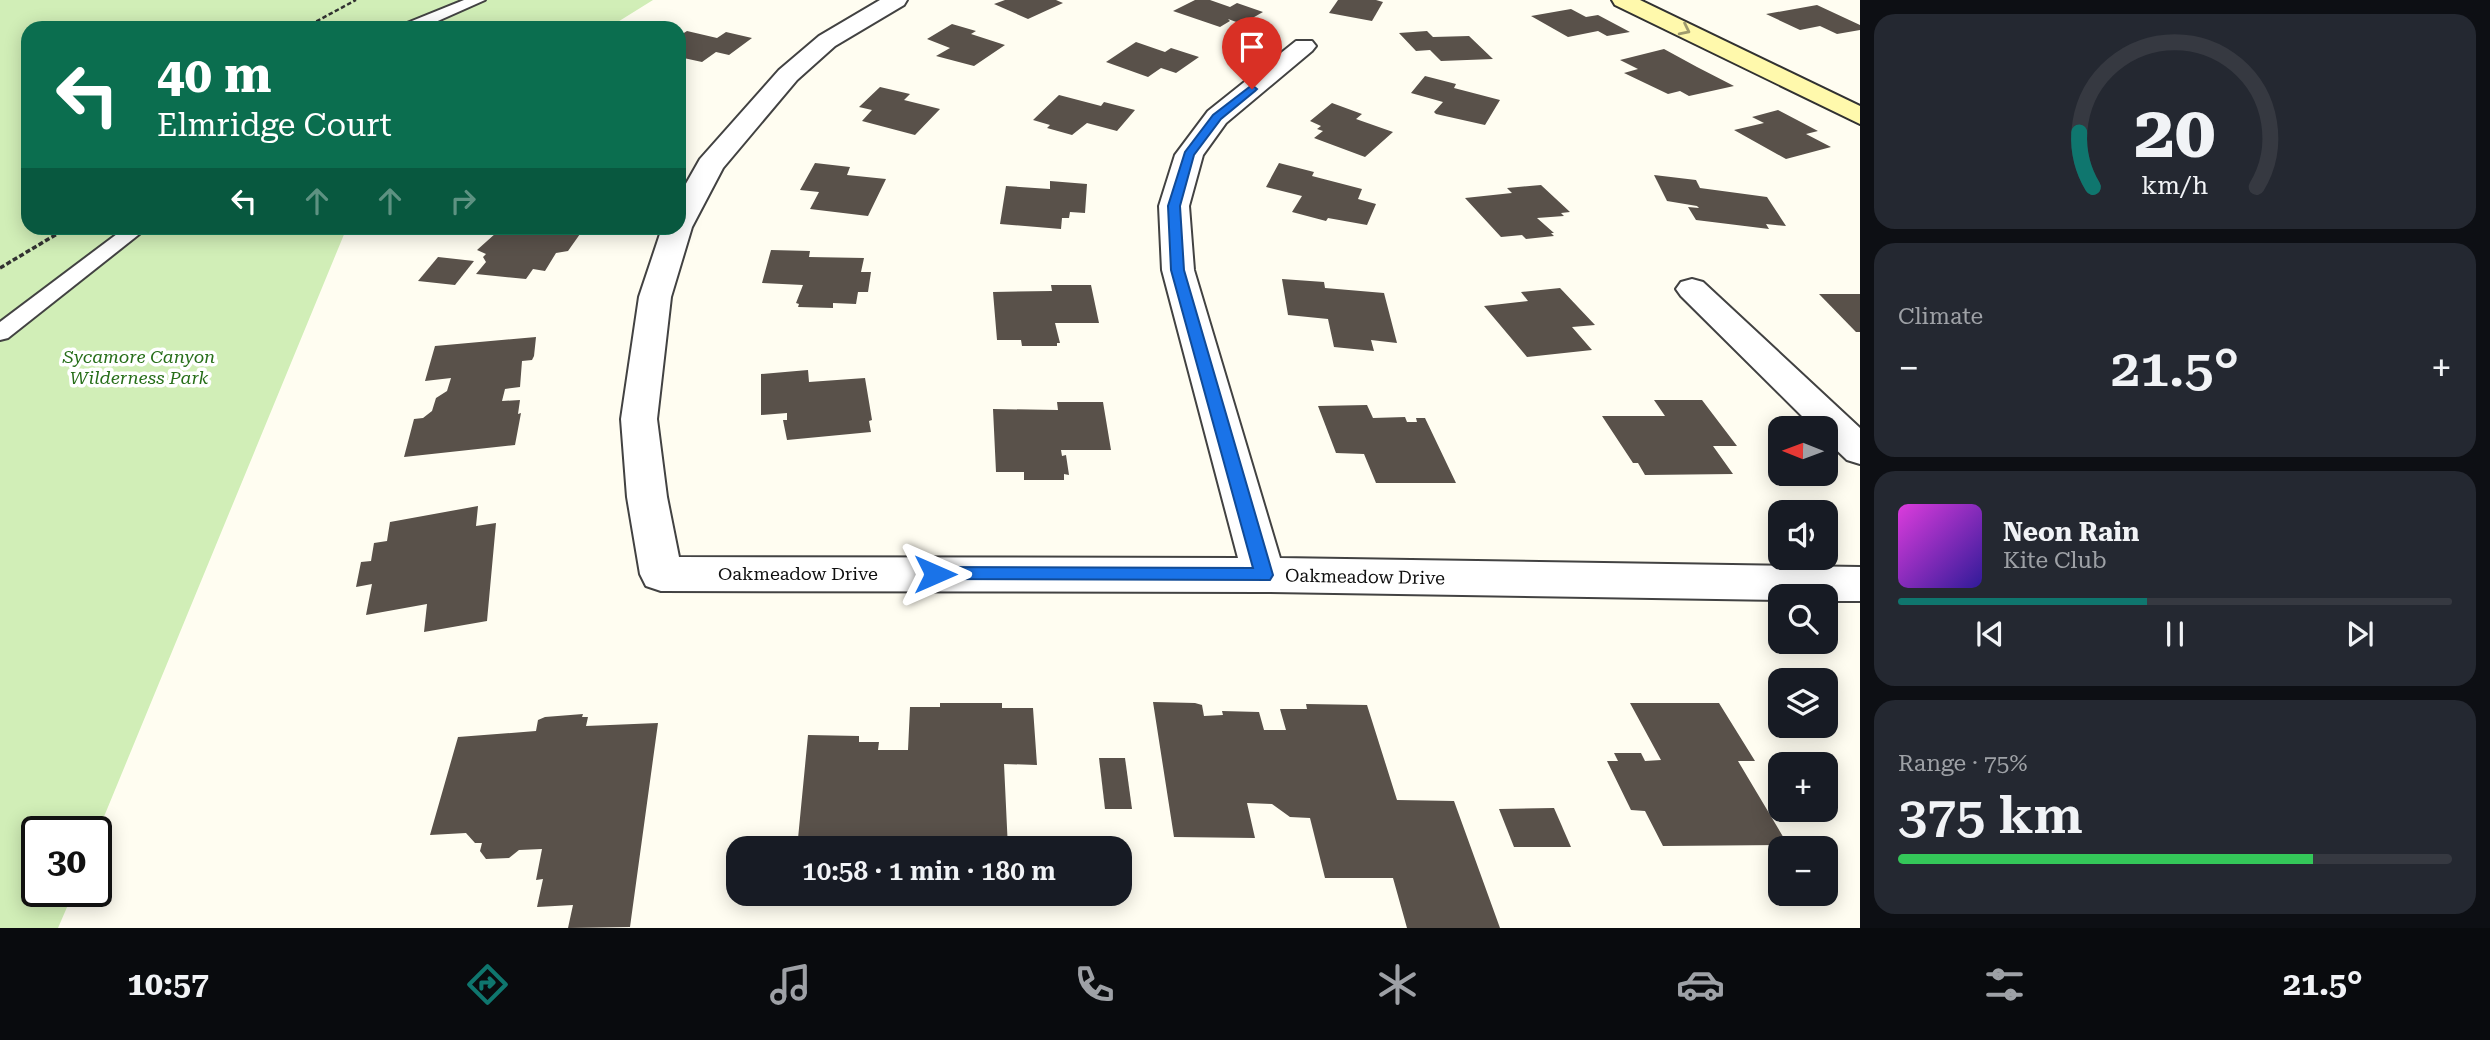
<!DOCTYPE html>
<meta charset="utf-8">
<style>
:root{--surface:#171b24;--page:#242831;--text:#f1f3f6;--muted:#9ea1a6;--line:#363941;--accent:#0f766e}
body{margin:0;font-family:"Roboto Serif",serif;background:var(--page);color:var(--text);height:100vh;display:flex;flex-direction:column;font-size:26px;white-space:nowrap}
*{box-sizing:border-box;margin:0}
p{font-size:23px;color:var(--muted)}
.icon{flex:none;width:38px;height:38px;fill:none;stroke:currentColor;stroke-width:2;stroke-linecap:round;stroke-linejoin:round}
.map{position:relative;flex:1;overflow:hidden}
.panel{display:flex;flex-direction:column;gap:14px;padding:14px;background:#0d0f14;width:630px}
.panel>*{flex:none}
.guide{position:absolute;left:21px;top:21px;width:665px;height:214px;border-radius:21px;box-shadow:0 4px 18px #0003;background:#0b6e4f;color:#fff;overflow:hidden}
.needle{width:46px;rotate:271deg}
.tools{position:absolute;left:1768px;top:416px;display:grid;gap:14px}
.tools a{display:grid;place-items:center;width:70px;height:70px;border-radius:14px;background:var(--surface);box-shadow:0 4px 18px #0003;font-size:35px}
.speed{position:absolute;left:21px;top:816px;display:flex;gap:14px;font-size:35px;font-weight:700;text-align:center}
.speed>*{display:grid;place-content:center;width:91px;height:91px;border-radius:50%;background:var(--surface);box-shadow:0 4px 18px #0003;line-height:1}
.speed .limit{border:4px solid #111;border-radius:10px;background:#fff;color:#111}
.pin{position:absolute;display:grid;place-items:center;width:60px;height:60px;color:#fff;margin:-72px -30px;border-radius:50% 50% 50% 0;rotate:-45deg;box-shadow:0 0 7px #0007}
.pin .icon{rotate:45deg}
.me{position:absolute;width:77px;margin:-38px;rotate:90deg;stroke-linejoin:round;filter:drop-shadow(0 0 5px #0008)}
.turn{display:flex;align-items:center;gap:24px;height:147px;padding:0 21px;font-size:32px}
.turn .icon{width:91px;height:91px;stroke-width:2.5}
.turn b{display:block;font-size:49px;line-height:60px}
.lanes{display:flex;align-items:center;height:66px;padding:0 21px;background:#0003;justify-content:center;gap:35px;direction:ltr}
.lanes .off{opacity:.35}
.big{font-size:52px;font-weight:600;line-height:1.1}
.panel .card{flex:1;display:flex;flex-direction:column;justify-content:center;gap:10px;min-width:0;padding:0 24px;border-radius:21px;background:var(--page)}
.panel .dial{align-items:center;gap:0}
.dial svg{height:182px;overflow:visible;fill:none;stroke:var(--line);stroke-width:7;stroke-linecap:round;text-anchor:middle}
.dial text{fill:var(--text);stroke:none}
.song{display:flex;align-items:center;gap:21px}
.cover{width:84px;height:84px;border-radius:10px;background:linear-gradient(135deg,hsl(300 70% 55%),hsl(250 70% 35%))}
.played{height:7px;border-radius:4px;background:linear-gradient(90deg,var(--accent) 45%,var(--line) 45%)}
.keys{display:flex;justify-content:space-around;direction:ltr}
.heat{display:flex;justify-content:space-between;align-items:center;font-size:38px;direction:ltr}
.charge{height:10px;border-radius:5px;background:linear-gradient(90deg,#34c759 75%,var(--line) 0)}
.trip{position:absolute;left:726px;top:836px;width:406px;height:70px;border-radius:21px;background:var(--surface);box-shadow:0 4px 18px #0003;font-weight:600;line-height:70px;text-align:center}
.dock{display:flex;height:112px;justify-content:space-around;align-items:center;background:#090b0e;color:var(--muted)}
.dock .icon{width:49px;height:49px}
.dock .active{color:var(--accent)}
.dock b{font-size:32px;color:var(--text)}
main{display:flex;flex:1;min-height:0}
.map>svg:first-child{display:block}
</style>
<main>
<div class="map">
<svg width="1860" height="928" viewBox="0 0 1860 928">
<rect width="100%" height="100%" fill="#fffdf1"/>
<path fill="#d1eeb7" d="M0,0H653L608,28H28V228H350L345,232L96,836V831H37V891H74L58,928H0Z"/>
<g fill="#59514a">
<path d="M1005,0H1056L1063,3L1028,19L994,4Z"/>
<path d="M1195,0H1210L1230,7L1237,3L1263,12L1242,24L1228,19L1230,21L1220,27L1173,11Z"/>
<path d="M1338,0H1376L1383,2L1372,21L1329,13Z"/>
<path d="M1817,5L1860,25V30L1837,34L1820,26L1800,30L1766,14Z"/>
<path d="M1571,9L1586,17L1598,15L1630,32L1607,36L1598,31L1568,37L1531,16Z"/>
<path d="M952,24L976,31L971,34L1005,45L974,66L936,56L950,48L927,39Z"/>
<path d="M687,31L717,38L726,32L752,38L729,55L716,52L702,62L679,57V36Z"/>
<path d="M1427,31L1433,37L1469,36L1493,59L1441,61L1430,50L1416,51L1399,33Z"/>
<path d="M1136,42L1165,52L1171,48L1199,57L1176,73L1161,68L1148,77L1106,62Z"/>
<path d="M1664,49L1697,67L1734,86L1689,96L1680,91L1668,94L1624,73L1638,69L1620,60Z"/>
<path d="M1425,76L1456,84L1454,88L1500,100L1485,125L1436,114L1434,112L1443,102L1411,93Z"/>
<path d="M880,87L910,94L904,100L940,109L915,135L862,121L872,110L859,107Z"/>
<path d="M1059,95L1101,106L1104,102L1135,110L1117,131L1087,123L1072,135L1047,128L1050,125L1033,120Z"/>
<path d="M1332,103L1362,114L1356,119L1393,132L1365,157L1314,138L1323,131L1317,129L1321,126L1310,121Z"/>
<path d="M1778,110L1818,131L1806,134L1831,147L1786,159L1734,130L1764,123L1752,117Z"/>
<path d="M815,163L850,167L847,175L886,179L868,216L810,209L819,192L800,190Z"/>
<path d="M1279,163L1314,172L1312,176L1362,189L1358,199L1376,204L1367,225L1328,218L1326,221L1292,212L1302,196L1266,187Z"/>
<path d="M1654,175L1696,180L1700,188L1767,197L1786,226L1766,224L1769,229L1696,220L1688,207L1699,208L1697,206L1667,201Z"/>
<path d="M1050,181L1087,184L1085,213L1070,212L1069,218H1062L1061,229L1000,224L1006,186L1050,189Z"/>
<path d="M1541,185L1570,212L1561,213L1564,216L1537,218L1554,233H1551L1554,236L1526,239L1522,235L1501,237L1465,198L1512,193L1507,188Z"/>
<path d="M482,228H578L575,233L580,234L568,251L556,253L545,271L533,269L526,279L476,274L486,262L483,257L486,254L477,250L496,233L479,231Z"/>
<path d="M771,250L810,251L809,257L864,258L861,272H871L868,292H858L856,304L833,303V308L798,307L799,304L796,303L803,285L762,283Z"/>
<path d="M438,257L474,261L455,285L418,281Z"/>
<path d="M1282,279L1324,282L1325,288L1384,293L1397,343L1371,340L1374,351L1334,347L1328,319L1288,315Z"/>
<path d="M1051,285H1091L1099,323H1055L1060,343H1057V346H1022L1021,340H997L993,292L1052,291Z"/>
<path d="M1560,288L1595,325L1572,327L1592,350L1527,357L1484,306L1528,301L1521,292Z"/>
<path d="M1819,294H1860V332H1856Z"/>
<path d="M536,337L534,356L532,360L522,361L520,387L505,389L502,401L520,400L518,414L521,413L515,445L404,457L414,419L423,418L432,411L436,398L447,391L451,378L425,381L435,346Z"/>
<path d="M808,370L809,382L865,378L872,420L869,421L871,432L787,440L783,420H787V413L761,415V374Z"/>
<path d="M1654,400H1702L1737,446H1713L1733,474L1645,475L1638,463H1633L1602,416H1665Z"/>
<path d="M1057,402H1103L1111,450H1061L1062,456L1066,455L1069,475L1064,474V480H1024V472H996L993,409L1058,410Z"/>
<path d="M1367,405L1373,418L1405,417L1407,422H1417L1416,418H1425L1456,483H1376L1364,454L1336,453L1318,406Z"/>
<path d="M478,506L476,526L496,523L487,621L424,632L427,604L366,615L372,584L356,587L361,562L371,561L374,543L387,541L390,522Z"/>
<path d="M1153,702L1195,703L1202,705L1204,716L1223,715L1222,711L1259,712L1264,730H1286L1280,709H1307L1306,704L1367,705L1397,800L1454,801L1500,928H1407L1393,878H1325L1310,818L1290,817L1272,804L1247,803L1255,838L1174,837Z"/>
<path d="M940,703H1002V708H1033L1037,765L1004,764L1008,849H797L808,735L859,736V742H879L878,750H908L910,707H940Z"/>
<path d="M1630,703H1719L1755,761H1738L1788,845L1663,846L1645,811L1631,810L1607,761H1618L1614,753H1641L1645,761L1661,760Z"/>
<path d="M583,714L582,717H588L586,726L658,723L630,927L568,928L573,905L537,907L543,879L536,880L542,849L519,850L509,858L486,859L480,851L482,843H475L466,833L430,835L458,737L536,731L538,720L545,717Z"/>
<path d="M1099,758H1125L1132,809H1105Z"/>
<path d="M1554,808L1571,847H1514L1499,809Z"/>
</g>
<g fill="none" stroke-linecap="round" stroke-linejoin="round">
<g stroke="#424242" stroke-width="4">
<g id="lane">
<path d="M464,0H485L422,28H400L402,25Z"/>
<path d="M125,228H147L8,338L0,340V322Z"/>
</g>
</g>
<g stroke="#424242" stroke-width="4">
<g id="street">
<path d="M880,0H907L904,5L835,46L797,80L723,168L692,227L671,297L657,419L667,497L679,557L1238,558L1162,270L1159,206L1175,155L1208,111L1296,41H1312L1316,46L1312,51L1226,123L1203,155L1189,206L1194,270L1280,558L1860,567V601H1825V597H1780V600L1264,592L661,591L646,586L640,574L627,497L621,419L639,297L662,228H679V196L700,159L779,70L819,36Z"/>
<path d="M1692,279L1703,282L1860,428V464L1847,460L1825,439V429H1815L1681,296L1676,289L1681,282Z"/>
</g>
</g>
<g stroke="#313131" stroke-width="4">
<path id="secondary" d="M1612,0H1640L1860,106V124L1615,5Z"/>
</g>
<path stroke="#313131" stroke-width="2.5" stroke-dasharray="4.5 2.5" stroke-linecap="butt" d="M304,28L356,0"/>
<path stroke="#313131" stroke-width="3.5" stroke-dasharray="5 2.5" stroke-linecap="butt" d="M0,268L67,228"/>
<use href="#lane" fill="#fff" fill-rule="evenodd"/>
<use href="#street" fill="#fff" fill-rule="evenodd"/>
<use href="#secondary" fill="#fff9ac" fill-rule="evenodd"/>
</g>
<defs><path id="oneway-chevron" d="M-2-3.5L2.5 0L-2 3.5" fill="none" stroke-width="1.6" stroke-linecap="round" stroke-linejoin="round" transform="scale(1.75)"/></defs>
<use stroke="#9f9b6d" href="#oneway-chevron" transform="translate(1685 30) rotate(26)"/>
<path fill="#1a73e8" stroke="#114b97" stroke-width="2" d="M1252,85L1257,89L1255,91L1221,119L1194,155L1180,206L1184,270L1273,575L1270,580L929,579L926,574L929,569L935,567L1253,568L1171,270L1168,206L1185,152L1213,115Z"/>
<g text-anchor="middle" stroke-width="7" stroke-linejoin="round" paint-order="stroke">
<g font-size="18" font-style="italic" fill="#276e19" stroke="#fff">
<text x="139" y="363">Sycamore Canyon<tspan x="139" dy="21">Wilderness Park</tspan></text>
</g>
<g font-size="18" fill="#0f0f0f" stroke="#fff">
<text x="798" y="580">Oakmeadow Drive</text>
<text transform="translate(1365 577) rotate(1)" y="6">Oakmeadow Drive</text>
</g>
</g>
</svg>
<div class="tools">
<a><svg class="needle" viewBox="-14 -14 28 28"><path d="M0-13l5 13h-10z" fill="#e53935"/><path d="M0 13l5-13h-10z" fill="#9ea1a6"/></svg></a>
<a><svg class="icon" aria-label="sound" viewBox="0 0 24 24"><path d="M4 9h4l5-4v14l-5-4H4zM17 9q2 3 0 6"/></svg></a>
<a><svg class="icon" aria-label="search" viewBox="0 0 24 24"><circle cx="10" cy="10" r="6"/><path d="M15 15l6 6"/></svg></a>
<a><svg class="icon" aria-label="layers" viewBox="0 0 24 24"><path d="M12 4l9 5-9 5-9-5zM3 14l9 5 9-5"/></svg></a>
<a>+</a>
<a>−</a>
</div>
<div class="speed"><div class="limit">30</div></div>
<div class="pin" style="left:1252px;top:89px;background:#d93025"><svg class="icon" aria-label="arrive" viewBox="0 0 24 24"><path d="M6 21V4h12l-3 4 3 4H6"/></svg></div>
<svg class="me" style="left:935px;top:574px" viewBox="-20 -20 40 40"><path d="M0-17L14 15 0 8-14 15z" fill="#1a73e8" stroke="#fff" stroke-width="4"/></svg>
<div class="trip">10:58 · 1 min · 180 m</div>
<div class="guide">
<div class="turn"><svg class="icon" aria-label="left" viewBox="0 0 24 24"><path d="M17 20v-9H6M10 6l-5 5 5 5"/></svg><div><b>40 m</b>Elmridge Court</div></div>
<div class="lanes"><svg class="icon" aria-label="left" viewBox="0 0 24 24"><path d="M17 20v-9H6M10 6l-5 5 5 5"/></svg><svg class="icon off" aria-label="ahead" viewBox="0 0 24 24"><path d="M12 20V5M6 11l6-6 6 6"/></svg><svg class="icon off" aria-label="ahead" viewBox="0 0 24 24"><path d="M12 20V5M6 11l6-6 6 6"/></svg><svg class="icon off" aria-label="right" viewBox="0 0 24 24"><path d="M7 20v-9h11M14 6l5 5-5 5"/></svg></div>
</div>
</div>
<section class="panel">
<div class="card dial"><svg viewBox="0 0 100 80">
<path d="M14 69A42 42 0 1 1 86 69"/>
<path d="M14 69A42 42 0 0 1 8 45" stroke="#0f766e"/>
<text x="50" y="56" font-size="32" font-weight="700">20</text>
<text x="50" y="72" font-size="11">km/h</text>
</svg></div>
<div class="card"><p>Climate</p>
<div class="heat"><a>−</a><b class="big">21.5°</b><a>+</a></div>
</div>
<div class="card">
<div class="song"><i class="cover"></i><div><b>Neon Rain</b><p>Kite Club</p></div></div>
<div class="played"></div>
<div class="keys"><svg class="icon" aria-label="previous" viewBox="0 0 24 24"><path d="M18 5L8 12l10 7zM5 5v14"/></svg><svg class="icon" aria-label="pause" viewBox="0 0 24 24"><path d="M8 5v14M16 5v14"/></svg><svg class="icon" aria-label="next" viewBox="0 0 24 24"><path d="M6 5l10 7-10 7zM19 5v14"/></svg></div>
</div>
<div class="card"><p>Range · 75%</p><b class="big">375 km</b><div class="charge"></div></div>
</section>
</main>
<nav class="dock">
<b>10:57</b>
<svg class="icon active" aria-label="directions" viewBox="0 0 24 24"><path d="M12 3l9 9-9 9-9-9zM9 14v-3h6M13 9l2 2-2 2"/></svg>
<svg class="icon" aria-label="music" viewBox="0 0 24 24"><path d="M9 18V5l10-2v13"/><circle cx="6" cy="18" r="3"/><circle cx="16" cy="16" r="3"/></svg>
<svg class="icon" aria-label="phone" viewBox="0 0 24 24"><path d="M5 4h4l2 5-3 2q2 4 5 5l2-3 5 2v4C11 20 4 13 5 4z"/></svg>
<svg class="icon" aria-label="climate" viewBox="0 0 24 24"><path d="M12 3v18M4 7l16 10M4 17L20 7"/></svg>
<svg class="icon" aria-label="car" viewBox="0 0 24 24"><path d="M5 17H2v-5l4-1 3-4h7l3 4 3 1v5h-3M9 17h6M6 11h13"/><circle cx="7" cy="17" r="2"/><circle cx="17" cy="17" r="2"/></svg>
<svg class="icon" aria-label="filters" viewBox="0 0 24 24"><path d="M4 7h16M4 17h16"/><circle cx="9" cy="7" r="2"/><circle cx="15" cy="17" r="2"/></svg>
<b>21.5°</b>
</nav>
